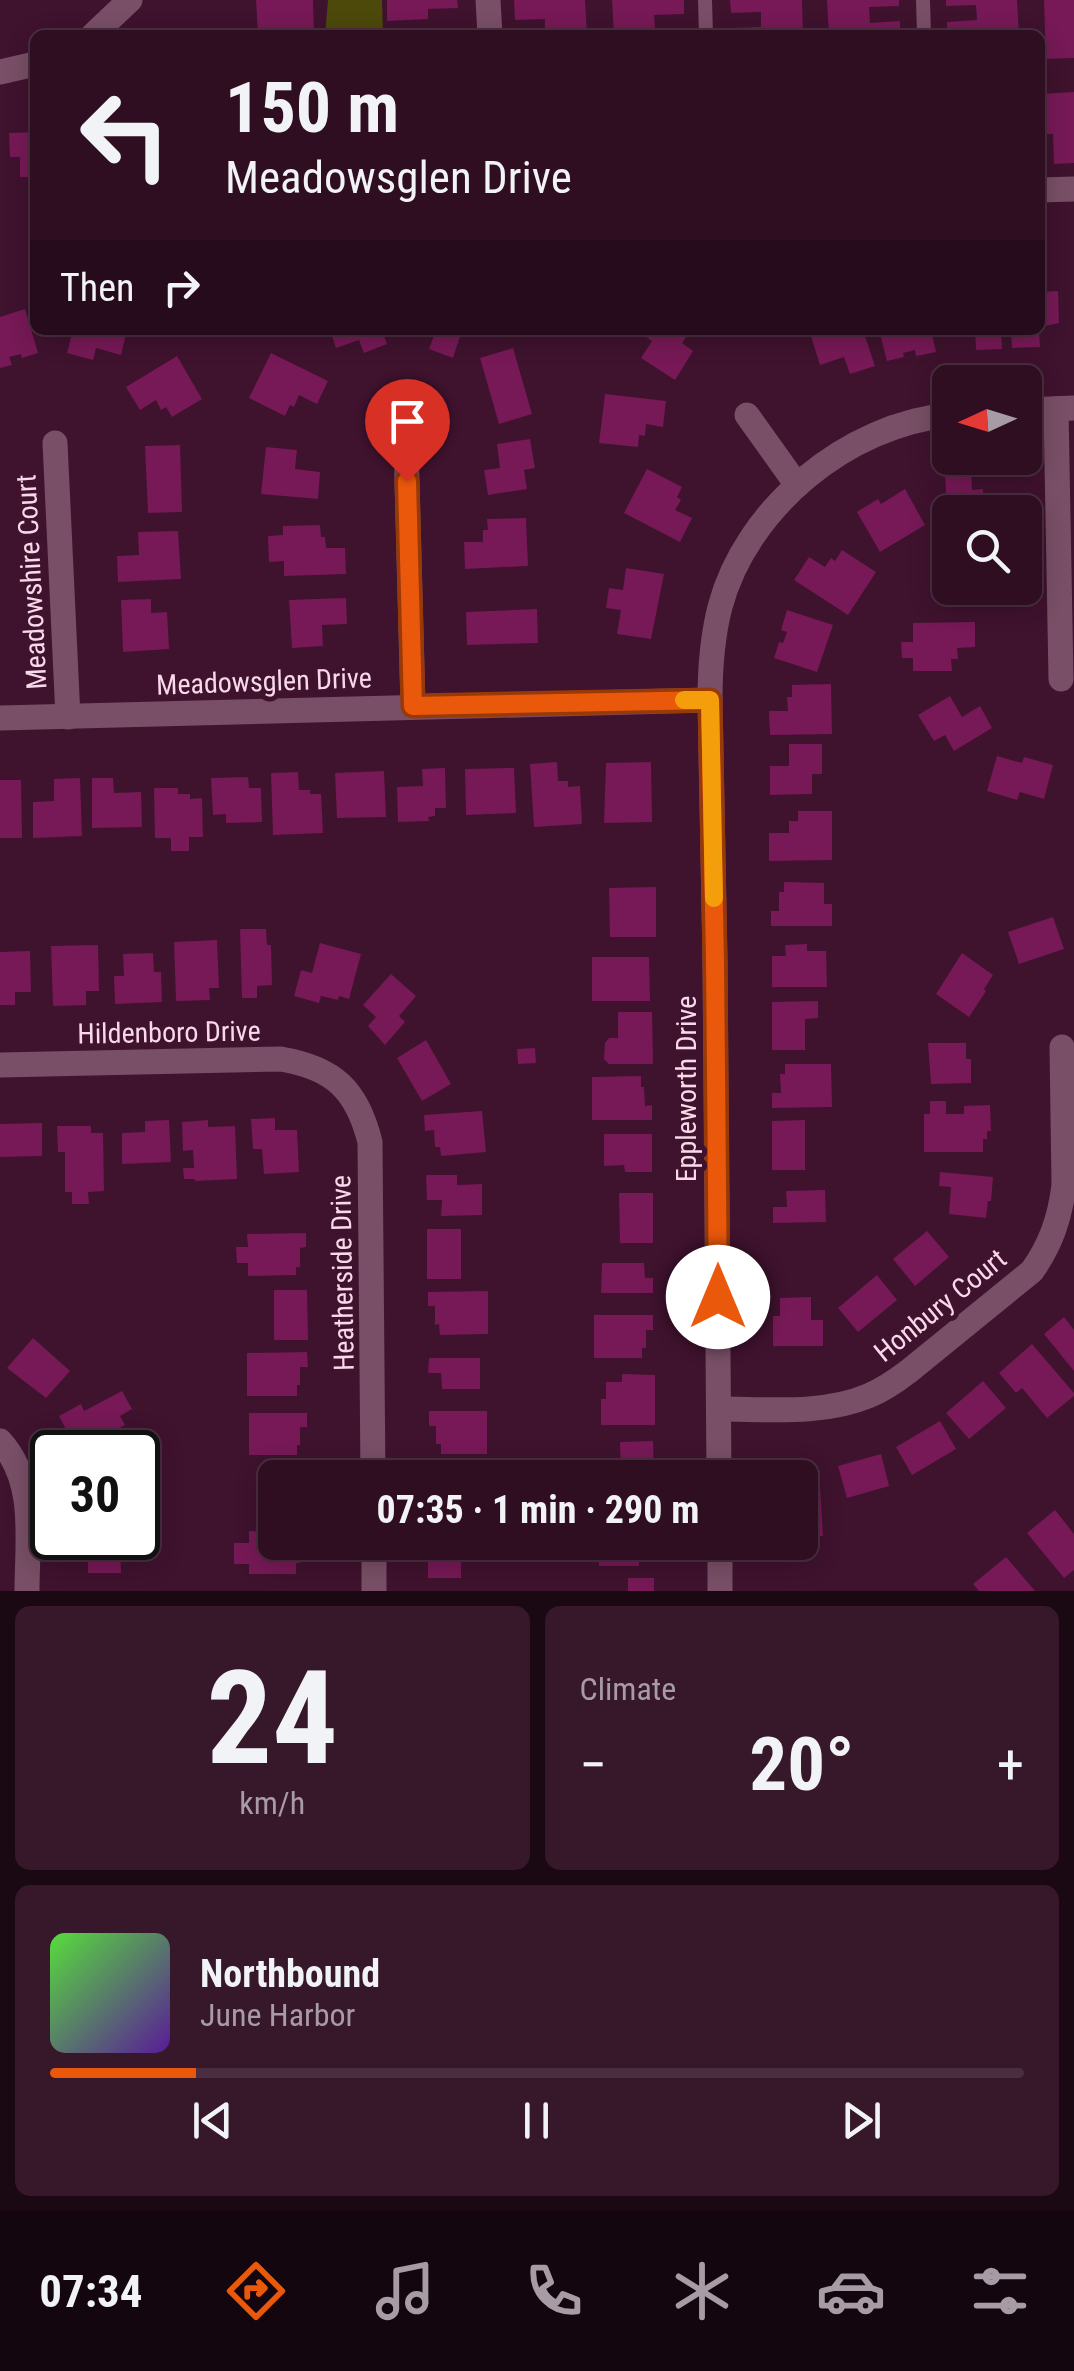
<!DOCTYPE html>
<meta charset="utf-8">
<style>
:root{--surface:#2f0e22;--page:#37172a;--text:#f1f3f6;--muted:#a79ca5;--line:#4a2e40;--accent:#ea580c}
body{margin:0;font-family:"Roboto Condensed",sans-serif;background:var(--page);color:var(--text);height:100vh;display:flex;flex-direction:column;font-size:38px;white-space:nowrap}
*{box-sizing:border-box;margin:0}
p{font-size:32px;color:var(--muted)}
.icon{flex:none;width:55px;height:55px;fill:none;stroke:currentColor;stroke-width:2;stroke-linecap:round;stroke-linejoin:round}
.map{position:relative;height:1591px;overflow:hidden}
.drawer{display:flex;flex-direction:column;gap:15px;padding:15px;background:#1a0813;flex:1}
.drawer>*{flex:none}
.banner{position:absolute;left:30px;top:30px;width:1015px;height:305px;border-radius:15px;box-shadow:0 5px 25px #0003,0 0 0 2px var(--line);background:#2f0e22;color:var(--text);overflow:hidden}
.needle{width:65px;rotate:266deg}
.fabs{position:absolute;left:932px;top:365px;display:grid;gap:20px}
.fabs a{display:grid;place-items:center;width:110px;height:110px;border-radius:15px;background:var(--surface);box-shadow:0 5px 25px #0003,0 0 0 2px var(--line);font-size:50px}
.speed{position:absolute;left:30px;top:1430px;display:flex;gap:20px;font-size:50px;font-weight:700;text-align:center}
.speed>*{display:grid;place-content:center;width:130px;height:130px;border-radius:50%;background:var(--surface);box-shadow:0 5px 25px #0003,0 0 0 2px var(--line);line-height:1}
.speed .limit{border:5px solid #111;border-radius:15px;background:#fff;color:#111}
.pin{position:absolute;display:grid;place-items:center;width:85px;height:85px;color:#fff;margin:-102px -42px;border-radius:50% 50% 50% 0;rotate:-45deg;box-shadow:0 0 10px #0007}
.pin .icon{rotate:45deg}
.me{position:absolute;width:110px;margin:-55px;rotate:0deg;stroke-linejoin:round;filter:drop-shadow(0 0 8px #0008)}
.turn{display:flex;align-items:center;gap:35px;height:210px;padding:0 30px;font-size:45px}
.turn .icon{width:130px;height:130px;stroke-width:2.5}
.turn b{display:block;font-size:70px;line-height:85px}
.then{display:flex;align-items:center;height:95px;padding:0 30px;background:#0003;gap:20px;font-size:38px}
.big{font-size:75px;font-weight:700;line-height:1.1}
.drawer .widget{flex:1;display:flex;flex-direction:column;justify-content:center;gap:15px;min-width:0;padding:0 35px;border-radius:15px;background:var(--page)}
.drawer .dial{align-items:center;gap:0}
.dial b{font-size:130px;line-height:1}
.song{display:flex;align-items:center;gap:30px}
.cover{width:120px;height:120px;border-radius:15px;background:linear-gradient(135deg,hsl(110 70% 55%),hsl(270 70% 35%))}
.played{height:10px;border-radius:5px;background:linear-gradient(90deg,var(--accent) 15%,var(--line) 15%)}
.keys{display:flex;justify-content:space-around;direction:ltr}
.heat{display:flex;justify-content:space-between;align-items:center;font-size:55px;direction:ltr}
.drawer .tiles{flex:1;display:grid;gap:15px;grid-template-columns:1fr 1fr}
.widget:last-child{grid-column:span 2}
.trip{position:absolute;left:258px;top:1460px;width:560px;height:100px;border-radius:15px;background:var(--surface);box-shadow:0 5px 25px #0003,0 0 0 2px var(--line);font-weight:700;line-height:100px;text-align:center}
.tab-bar{display:flex;height:160px;justify-content:space-around;align-items:center;background:#13060e;color:var(--muted)}
.tab-bar .icon{width:70px;height:70px}
.tab-bar .current{color:var(--accent)}
.tab-bar b{font-size:45px;color:var(--text)}
.map>svg:first-child{display:block}
</style>
<div class="map">
<svg width="1074" height="1591" viewBox="0 0 1074 1591">
<rect width="100%" height="100%" fill="#3f122e"/>
<path fill="#4d490b" d="M328,0H382L383,35H325Z"/>
<g fill="#761956">
<path d="M256,0H313L314,35H258Z"/>
<path d="M387,0H457L458,8L428,9V19L387,21Z"/>
<path d="M514,0H585L587,35H545V19L515,20Z"/>
<path d="M612,0H684V14L654,15L655,30L685,29V35H614Z"/>
<path d="M730,0H802L803,35H731V28L761,27V12L731,13Z"/>
<path d="M827,0H899V6L869,7L870,23L900,21V35H829Z"/>
<path d="M946,0H1017L1019,35H947V22L977,20L976,5L946,6Z"/>
<path d="M1044,0H1074V58L1046,59Z"/>
<path d="M1074,92V163L1054,164L1053,134H1040V94Z"/>
<path d="M35,132V177H20V157H10L9,133Z"/>
<path d="M1058,291L1059,323L1040,327V292Z"/>
<path d="M25,309L38,353L22,358L21,354L9,357L12,365L0,368V317Z"/>
<path d="M73,330H127L121,355L96,348L93,360L67,353Z"/>
<path d="M330,330H382L387,344L364,353L359,340L336,348Z"/>
<path d="M428,330H462L453,358L429,349L435,333Z"/>
<path d="M649,330L690,331L682,343L693,351L675,380L641,358L652,341L645,336Z"/>
<path d="M809,330H863L875,366L850,374L844,357L820,365Z"/>
<path d="M879,330H931L936,352L916,356L915,350L903,353L904,357L887,361Z"/>
<path d="M975,330H1001L1002,349L976,350Z"/>
<path d="M1011,330H1039L1040,347L1012,348Z"/>
<path d="M513,348L532,414L499,424L480,358Z"/>
<path d="M271,353L328,381L317,404L299,395L294,407L290,405L285,416L249,398Z"/>
<path d="M177,356L202,399L172,417L166,407L161,410L156,400L140,410L126,387Z"/>
<path d="M605,394L666,401L663,427L646,424L645,436L639,435L638,447L599,443Z"/>
<path d="M530,439L535,468L524,470L527,489L488,495L484,470L500,468L497,444Z"/>
<path d="M180,445L182,512L148,513L145,446Z"/>
<path d="M266,447L297,450L295,469L320,472L318,499L261,494Z"/>
<path d="M647,469L682,487L677,497L681,500L675,510L692,518L680,542L624,513Z"/>
<path d="M971,471L972,490L983,489V495H995L996,512H947L945,472Z"/>
<path d="M905,489L925,525L880,552L857,512L878,499L881,504Z"/>
<path d="M526,518L528,566L465,569L464,542H483V530H488L487,519Z"/>
<path d="M320,525L321,537H325L326,548H345L346,574L284,576V561L269,562L268,536L283,535V526Z"/>
<path d="M178,531L181,579L118,582L117,556L139,555L138,532Z"/>
<path d="M842,550L876,572L848,615L794,580L809,557L825,567L831,558L835,561Z"/>
<path d="M626,568L664,574L651,639L617,634L621,610L606,608L609,588L623,590Z"/>
<path d="M346,598L347,624L322,625L323,646L292,648L289,600Z"/>
<path d="M151,599V613L167,612L169,649L123,652L121,600Z"/>
<path d="M537,609L538,643L467,645L466,612Z"/>
<path d="M787,610L833,625L817,672L774,658L779,642L783,643L787,632L781,630Z"/>
<path d="M975,622V647L957,648L958,659H951L952,671H913V658H902L901,642H913V623Z"/>
<path d="M831,684L832,734L770,735L769,711H788L787,697H792V685Z"/>
<path d="M950,696L962,717L980,706L992,728L954,751L945,735L934,741L918,715Z"/>
<path d="M789,744H822V774H812V794L770,795V766H789Z"/>
<path d="M997,756L1022,763L1024,757L1053,765L1044,799L1020,792L1017,800L987,791Z"/>
<path d="M557,762L558,781H568V787L580,786L582,824L534,827L530,764Z"/>
<path d="M651,762L652,822L604,823L606,763Z"/>
<path d="M445,768L446,808H435V816L428,817L429,821L398,822L397,787L423,786L422,769Z"/>
<path d="M514,768L516,813L466,815L465,769Z"/>
<path d="M384,771L386,817L337,818L335,773Z"/>
<path d="M298,772L299,790H310V794H321L323,833L273,835L271,773Z"/>
<path d="M248,777L249,788H261L262,822L226,823V814L213,815L211,778Z"/>
<path d="M80,778L82,836L33,838V802L54,801V779Z"/>
<path d="M92,778H113L114,793L141,792L142,827L92,828Z"/>
<path d="M0,780H21L22,838H0Z"/>
<path d="M154,788H178V794H190V799L202,798L203,837H189V851H171V838H155Z"/>
<path d="M798,811H832V860L769,861V833H789V821H798Z"/>
<path d="M784,882L824,883V904H832V926H771V911H779V892H784Z"/>
<path d="M656,887V937H610L609,888Z"/>
<path d="M1053,917L1064,949L1019,964L1008,932Z"/>
<path d="M240,929H266L267,945H271L272,985L257,986V998H242Z"/>
<path d="M217,940L219,988H209L210,1000L176,1001L174,942Z"/>
<path d="M320,943L361,954L349,999L339,996L338,1000L321,996L319,1003L294,996L301,970L312,973Z"/>
<path d="M807,944V951H826L827,987H772V956H786L785,945Z"/>
<path d="M98,945L99,991H86V1005L53,1006L51,946Z"/>
<path d="M30,951L31,992H15V1005H0V952Z"/>
<path d="M153,953L154,972H161L162,1002L115,1004L114,976H124L123,954Z"/>
<path d="M962,953L993,975L984,989L986,991L969,1017L936,994Z"/>
<path d="M592,957H649L650,1001H592Z"/>
<path d="M391,974L416,996L399,1016L405,1022L385,1045L368,1026L376,1017L363,1005Z"/>
<path d="M818,1001V1018L805,1019V1050H772V1002Z"/>
<path d="M618,1012H652L653,1064H609L604,1059L605,1043L609,1038H618Z"/>
<path d="M426,1040L451,1084L422,1101L397,1058Z"/>
<path d="M928,1043H966V1059H971V1083L931,1084Z"/>
<path d="M535,1048L536,1063L518,1064L517,1049Z"/>
<path d="M785,1064H831L832,1107L772,1108V1093H781L780,1074H785Z"/>
<path d="M641,1076V1087H644L645,1106L652,1105V1120H592V1077Z"/>
<path d="M930,1101H946V1114H964V1106L990,1105L991,1131H987V1139H983V1152H924V1114H930Z"/>
<path d="M482,1111L486,1152L441,1156L440,1147H435L434,1130L425,1131L424,1115Z"/>
<path d="M275,1118V1130H297L299,1172L264,1174L262,1149H253L251,1119Z"/>
<path d="M169,1120L171,1162L122,1164V1133L145,1132V1121Z"/>
<path d="M208,1120V1127L235,1126L237,1179L195,1181V1179H184L183,1168H194L193,1150L183,1151L182,1122Z"/>
<path d="M805,1120V1170H772V1121Z"/>
<path d="M42,1123V1156L0,1157V1124Z"/>
<path d="M57,1126H91V1133H103L104,1191L88,1192L89,1204H72V1192H65V1152H58Z"/>
<path d="M604,1134H652V1172H625L624,1165L604,1166Z"/>
<path d="M940,1172L993,1177L991,1201H988L986,1218L949,1214L951,1187L939,1186Z"/>
<path d="M426,1175H457V1185L482,1184V1215L441,1216L442,1200H427Z"/>
<path d="M825,1190L826,1222L773,1223V1207H787L786,1191Z"/>
<path d="M619,1193H653V1243H620Z"/>
<rect x="427" y="1229" width="34" height="50"/>
<path d="M927,1231L949,1257L915,1286L893,1259Z"/>
<path d="M306,1233V1247L300,1248V1267H296V1275L248,1276V1263H237L236,1247H248L247,1234Z"/>
<path d="M602,1263H644L645,1278H653V1293H601Z"/>
<path d="M877,1275L897,1300L858,1332L838,1308Z"/>
<path d="M274,1290H307L308,1340H274Z"/>
<path d="M488,1291V1334L440,1335L439,1324L435,1325V1306H428V1292Z"/>
<path d="M811,1297V1320H823V1346H773V1316H780V1298Z"/>
<path d="M594,1315H653V1330H646V1348H642V1358H594Z"/>
<path d="M1064,1317L1074,1330V1371L1044,1334Z"/>
<path d="M33,1338L70,1371L46,1398L7,1368Z"/>
<path d="M1032,1344L1074,1393V1396L1047,1418L1022,1388L1016,1393L999,1373Z"/>
<path d="M307,1352L308,1367H300V1385H297V1396H247V1353Z"/>
<path d="M429,1358H480V1389H442L441,1373H428Z"/>
<path d="M622,1374L655,1375V1425H601V1399H606V1382H622Z"/>
<path d="M983,1381L1006,1408L969,1439L946,1413Z"/>
<path d="M122,1391L132,1409L120,1416L125,1425L89,1444L82,1431L70,1437L59,1416L81,1404L84,1411Z"/>
<path d="M429,1411H487V1454H441V1444H436V1426H429Z"/>
<path d="M249,1413H307V1427H300V1445H297V1455H249Z"/>
<path d="M940,1421L956,1449L912,1475L896,1447Z"/>
<path d="M653,1441L654,1478H621L620,1442Z"/>
<path d="M881,1454L889,1486L847,1498L838,1466Z"/>
<rect x="275" y="1469" width="33" height="9"/>
<path d="M819,1470L823,1536L800,1537V1478H794V1472Z"/>
<path d="M1055,1510L1074,1534V1570L1064,1578L1027,1533Z"/>
<path d="M249,1531L275,1532V1542H307V1546H300V1563H296V1574H249V1564H234V1543H249Z"/>
<path d="M82,1538H111V1543H120L121,1573H88V1555H82Z"/>
<rect x="428" y="1542" width="33" height="36"/>
<path d="M599,1542H654V1549H639V1566H599Z"/>
<path d="M1006,1557L1035,1591H979L973,1584Z"/>
<rect x="628" y="1578" width="26" height="13"/>
</g>
<g fill="none" stroke-linecap="round" stroke-linejoin="round">
<g stroke="#784f66" stroke-width="14">
<path d="M705,0L706,35"/>
<path d="M923,0L924,35"/>
</g>
<g stroke="#784f66" stroke-width="25">
<path d="M488,0L490,35"/>
<path d="M93,35L130,0"/>
<path d="M0,72L35,64"/>
<path d="M1040,190L1074,189"/>
<path d="M1056,409L1061,679"/>
<path d="M1025,410L1074,408"/>
<path d="M747,415L797,485"/>
<path d="M55,443L68,717"/>
<path d="M406,444L413,706"/>
<path d="M0,718L710,700"/>
<path d="M0,1065L281,1059C334,1068 357,1090 370,1142L373,1478"/>
<path d="M719,1409C767,1409 823,1415 868,1396C883,1390 896,1381 909,1371L1032,1271C1051,1244 1060,1218 1064,1185L1062,1047"/>
<path d="M0,1441C37,1481 27,1541 27,1591"/>
<path d="M719,1478L715,960L710,700C710,669 712,638 720,607C746,508 848,424 950,415"/>
<path d="M374,1542V1591"/>
<path d="M720,1542V1591"/>
</g>
</g>
<g fill="none" stroke-linecap="round" stroke-linejoin="round">
<g stroke="#983908" stroke-width="25">
<path id="route" d="M407,481L413,706L710,700L715,960L718,1297"/>
</g>
<use href="#route" stroke="#ea580c" stroke-width="18"/>
<path stroke="#f59e0b" stroke-width="18" d="M684,700H710L714,898"/>
</g>
<g text-anchor="middle" stroke-width="10" stroke-linejoin="round" paint-order="stroke">
<g font-size="28" fill="#f8d9e9" stroke="#3f122e">
<text transform="translate(31 582) rotate(-93)" y="10">Meadowshire Court</text>
<text transform="translate(264 681) rotate(-2)" y="10">Meadowsglen Drive</text>
<text transform="translate(169 1032) rotate(-1)" y="10">Hildenboro Drive</text>
<text transform="translate(686 1089) rotate(-90)" y="10">Eppleworth Drive</text>
<text transform="translate(342 1273) rotate(-91)" y="10">Heatherside Drive</text>
<text transform="translate(940 1305) rotate(-39)" y="10">Honbury Court</text>
</g>
</g>
</svg>
<div class="fabs">
<a><svg class="needle" viewBox="-14 -14 28 28"><path d="M0-13l5 13h-10z" fill="#e53935"/><path d="M0 13l5-13h-10z" fill="#a79ca5"/></svg></a>
<a><svg class="icon" aria-label="search" viewBox="0 0 24 24"><circle cx="10" cy="10" r="6"/><path d="M15 15l6 6"/></svg></a>
</div>
<div class="speed"><div class="limit">30</div></div>
<div class="pin" style="left:407px;top:481px;background:#d93025"><svg class="icon" aria-label="arrive" viewBox="0 0 24 24"><path d="M6 21V4h12l-3 4 3 4H6"/></svg></div>
<svg class="me" style="left:718px;top:1297px" viewBox="-20 -20 40 40"><circle r="19" fill="#fff"/><path d="M0-13L10 11 0 6-10 11z" fill="#ea580c"/></svg>
<div class="trip">07:35 · 1 min · 290 m</div>
<div class="banner">
<div class="turn"><svg class="icon" aria-label="left" viewBox="0 0 24 24"><path d="M17 20v-9H6M10 6l-5 5 5 5"/></svg><div><b>150 m</b>Meadowsglen Drive</div></div>
<div class="then">Then<svg class="icon" aria-label="right" viewBox="0 0 24 24"><path d="M7 20v-9h11M14 6l5 5-5 5"/></svg></div>
</div>
</div>
<section class="drawer">
<div class="tiles">
<div class="widget dial"><b>24</b><p>km/h</p></div>
<div class="widget"><p>Climate</p>
<div class="heat"><a>−</a><b class="big">20°</b><a>+</a></div>
</div>
<div class="widget">
<div class="song"><i class="cover"></i><div><b>Northbound</b><p>June Harbor</p></div></div>
<div class="played"></div>
<div class="keys"><svg class="icon" aria-label="previous" viewBox="0 0 24 24"><path d="M18 5L8 12l10 7zM5 5v14"/></svg><svg class="icon" aria-label="pause" viewBox="0 0 24 24"><path d="M8 5v14M16 5v14"/></svg><svg class="icon" aria-label="next" viewBox="0 0 24 24"><path d="M6 5l10 7-10 7zM19 5v14"/></svg></div>
</div>
</div>
</section>
<nav class="tab-bar">
<b>07:34</b>
<svg class="icon current" aria-label="directions" viewBox="0 0 24 24"><path d="M12 3l9 9-9 9-9-9zM9 14v-3h6M13 9l2 2-2 2"/></svg>
<svg class="icon" aria-label="music" viewBox="0 0 24 24"><path d="M9 18V5l10-2v13"/><circle cx="6" cy="18" r="3"/><circle cx="16" cy="16" r="3"/></svg>
<svg class="icon" aria-label="phone" viewBox="0 0 24 24"><path d="M5 4h4l2 5-3 2q2 4 5 5l2-3 5 2v4C11 20 4 13 5 4z"/></svg>
<svg class="icon" aria-label="climate" viewBox="0 0 24 24"><path d="M12 3v18M4 7l16 10M4 17L20 7"/></svg>
<svg class="icon" aria-label="car" viewBox="0 0 24 24"><path d="M5 17H2v-5l4-1 3-4h7l3 4 3 1v5h-3M9 17h6M6 11h13"/><circle cx="7" cy="17" r="2"/><circle cx="17" cy="17" r="2"/></svg>
<svg class="icon" aria-label="filters" viewBox="0 0 24 24"><path d="M4 7h16M4 17h16"/><circle cx="9" cy="7" r="2"/><circle cx="15" cy="17" r="2"/></svg>
</nav>
